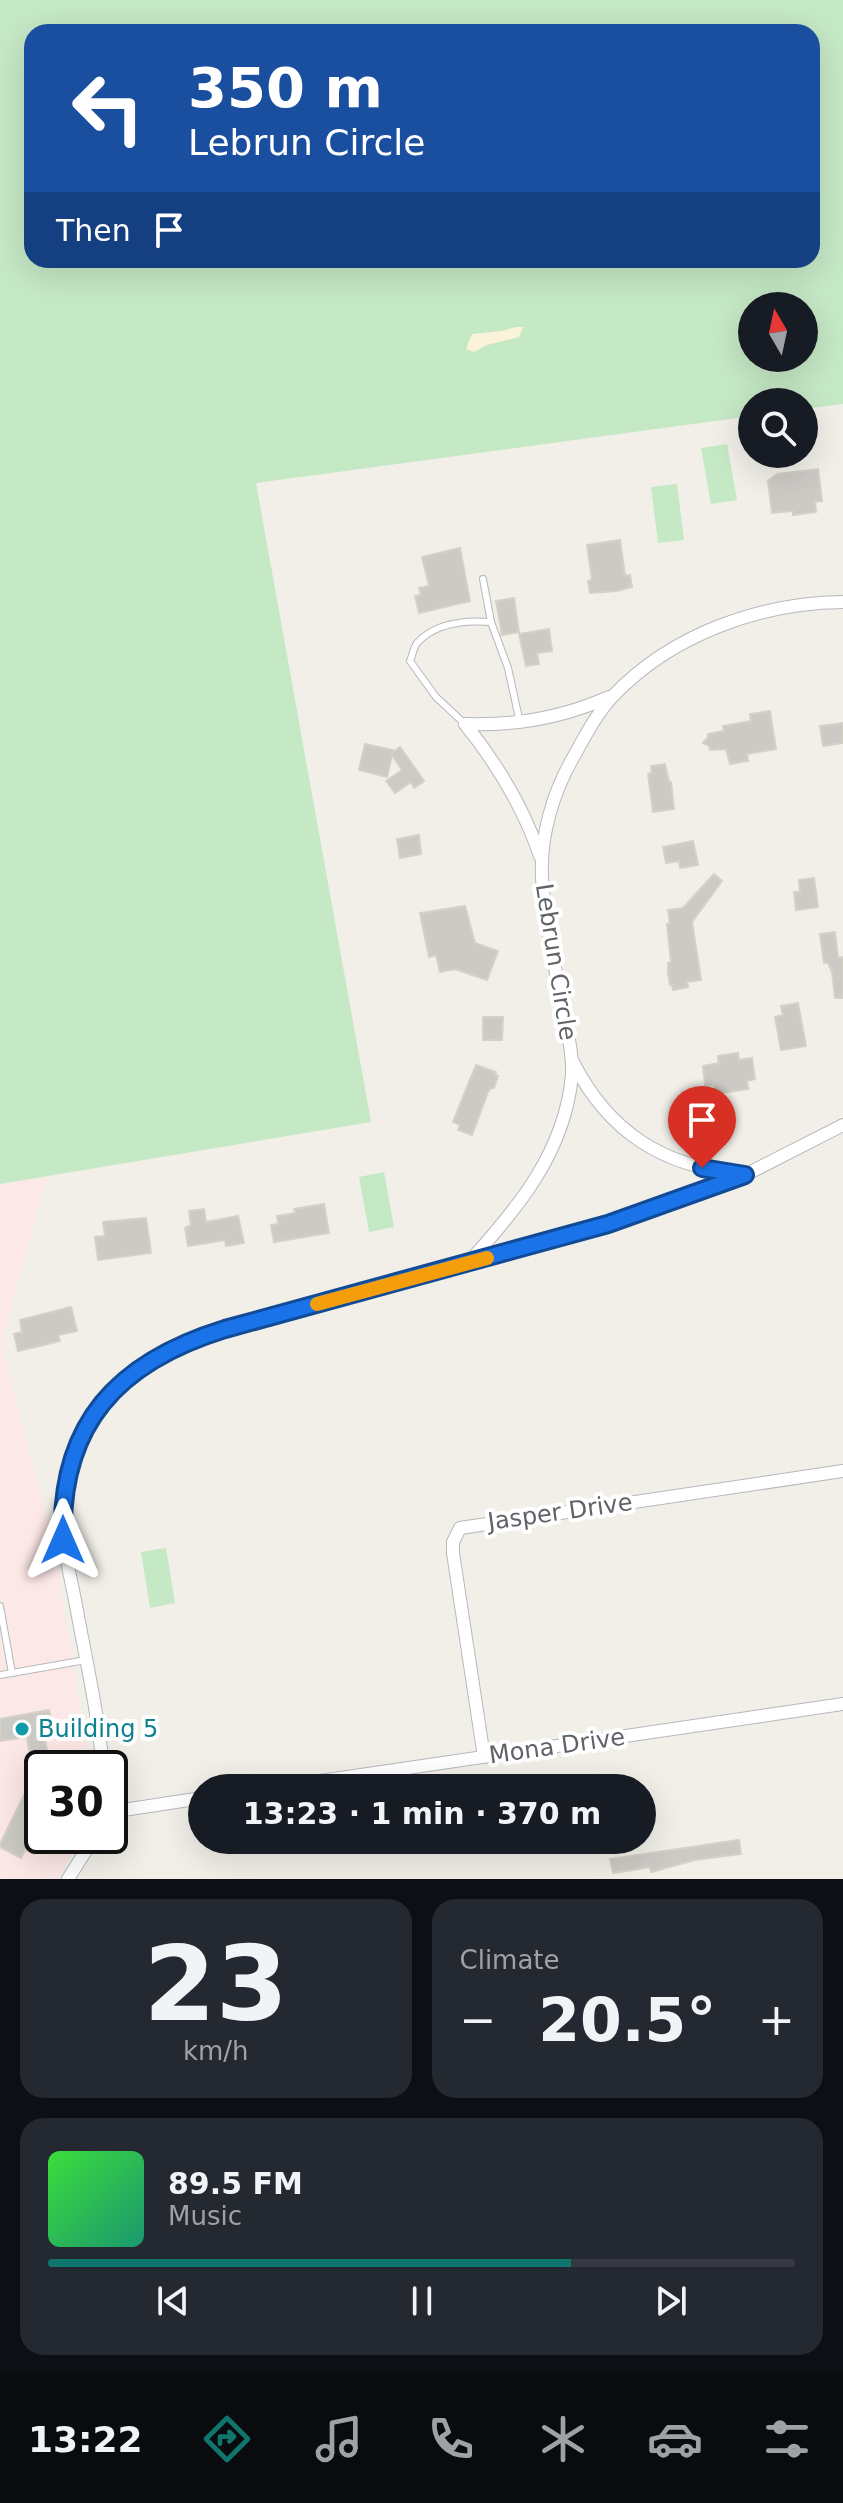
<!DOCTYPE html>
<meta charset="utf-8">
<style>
:root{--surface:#171b24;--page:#242831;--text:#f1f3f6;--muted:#9ea1a6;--line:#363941;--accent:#0f766e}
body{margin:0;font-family:"DejaVu Sans",sans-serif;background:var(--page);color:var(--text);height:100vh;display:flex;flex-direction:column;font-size:30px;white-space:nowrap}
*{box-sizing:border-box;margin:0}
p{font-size:26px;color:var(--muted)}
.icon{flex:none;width:44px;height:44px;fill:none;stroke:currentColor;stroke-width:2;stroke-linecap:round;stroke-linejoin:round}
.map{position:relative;height:1879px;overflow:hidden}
.sheet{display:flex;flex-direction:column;gap:20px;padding:20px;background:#0d0f14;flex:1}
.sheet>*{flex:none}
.top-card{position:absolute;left:24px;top:24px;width:796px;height:244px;border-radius:24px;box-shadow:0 8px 32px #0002;background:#1a4fa0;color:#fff;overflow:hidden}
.needle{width:52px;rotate:351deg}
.fabs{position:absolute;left:738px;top:292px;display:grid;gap:16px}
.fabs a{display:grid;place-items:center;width:80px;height:80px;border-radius:50%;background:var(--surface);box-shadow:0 8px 32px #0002;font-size:40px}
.speed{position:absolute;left:24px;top:1750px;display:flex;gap:16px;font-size:40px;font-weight:700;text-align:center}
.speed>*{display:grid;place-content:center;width:104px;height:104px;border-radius:50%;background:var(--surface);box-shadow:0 8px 32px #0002;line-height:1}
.speed .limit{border:4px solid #111;border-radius:12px;background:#fff;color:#111}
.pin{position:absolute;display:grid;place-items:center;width:68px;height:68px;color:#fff;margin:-82px -34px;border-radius:50% 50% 50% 0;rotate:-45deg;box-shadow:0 0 8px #0007}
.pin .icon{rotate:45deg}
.me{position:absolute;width:88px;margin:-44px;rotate:0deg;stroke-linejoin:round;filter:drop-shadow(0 0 6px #0008)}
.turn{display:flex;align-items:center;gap:28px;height:168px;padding:0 32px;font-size:36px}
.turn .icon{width:104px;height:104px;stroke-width:2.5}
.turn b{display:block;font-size:56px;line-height:68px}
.then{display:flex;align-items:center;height:76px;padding:0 32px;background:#0003;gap:16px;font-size:30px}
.big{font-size:60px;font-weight:700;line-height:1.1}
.sheet .widget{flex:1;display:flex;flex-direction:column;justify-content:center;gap:12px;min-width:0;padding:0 28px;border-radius:24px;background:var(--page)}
.sheet .dial{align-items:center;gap:0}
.dial b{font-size:104px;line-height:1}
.song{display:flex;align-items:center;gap:24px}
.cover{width:96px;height:96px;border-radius:12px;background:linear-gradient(135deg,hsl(120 70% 55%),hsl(160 70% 35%))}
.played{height:8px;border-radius:4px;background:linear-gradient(90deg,var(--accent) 70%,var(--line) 70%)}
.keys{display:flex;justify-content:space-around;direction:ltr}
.heat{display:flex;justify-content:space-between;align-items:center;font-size:44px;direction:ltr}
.sheet .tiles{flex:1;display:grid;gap:20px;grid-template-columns:1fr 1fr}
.widget:last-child{grid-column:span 2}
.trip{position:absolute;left:188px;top:1774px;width:468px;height:80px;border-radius:40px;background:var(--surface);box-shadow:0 8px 32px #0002;font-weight:700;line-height:80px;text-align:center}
.tabs{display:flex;height:128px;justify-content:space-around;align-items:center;background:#090b0e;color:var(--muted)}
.tabs .icon{width:56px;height:56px}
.tabs .on{color:var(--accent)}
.tabs b{font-size:36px;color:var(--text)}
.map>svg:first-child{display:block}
</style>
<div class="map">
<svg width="843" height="1879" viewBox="0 0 843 1879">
<rect width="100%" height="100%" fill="#f1efe8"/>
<path fill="#fce8e6" d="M47,1177L1,1344L52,1538L90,1768H42V1836H82L58,1877L56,1879H0V1184Z"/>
<g fill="#c5e8c5" fill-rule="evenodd">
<path d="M0,0H843V404L804,409V402H752V416L256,483L371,1122L0,1184ZM32,32H812V260H32ZM752,306H804V358H752Z"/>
<path d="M727,444L737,500L711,504L701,448Z"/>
<path d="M677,484L684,540L658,543L651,487Z"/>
<path d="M384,1172L394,1227L369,1232L359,1177Z"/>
<path d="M166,1548L175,1603L150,1608L141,1552Z"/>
</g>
<path fill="#fbf3d9" d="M516,327H523L519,337L487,345L474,352L466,349L472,334L502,331Z"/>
<g fill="#cccac5" stroke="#d6d1c6" stroke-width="2">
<path d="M818,469L822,501L815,502L816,512L793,515V511L772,513L768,481L777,474Z"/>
<path d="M620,540L625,576L630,575L632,587L617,591L590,593L588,581L592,580L587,545Z"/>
<path d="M460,548L470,601L419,613L415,596L421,595L419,588L429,586L422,557Z"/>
<path d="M514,598L519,632L502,635L496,601Z"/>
<path d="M549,629L552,651L537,653L539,664L526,666L519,634Z"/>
<path d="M770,711L776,749L747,754L748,761L730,764L726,749L710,750L709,746L703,743L708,737V734L724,731L723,726L751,721L750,714Z"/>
<path d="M843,723V743L823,746L820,726Z"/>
<path d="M365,744L393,750V752L400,747L424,781L414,788L411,782L395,793L386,781L402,770L392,755L387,777L359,770Z"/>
<path d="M665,764L669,782H671L674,809L653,812L648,774L652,773L651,766Z"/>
<path d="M419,835L421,854L400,858L397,839Z"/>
<path d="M693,841L698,865L680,868L679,861L666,863L663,847Z"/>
<path d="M714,874L722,881L692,922L701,980L687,982L688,987L673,990L672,985H670L668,973V963L671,962L667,924H670L668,910L683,908Z"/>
<path d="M814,878L818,907L796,910L794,892H800L799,880Z"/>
<path d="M465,906L475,943L498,951L487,980L455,969L440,972L436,955L429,957L420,913Z"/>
<path d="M835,932L838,958L843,957V998H835L832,972L828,963H824L820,934Z"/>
<path d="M798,1003L806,1046L781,1050L775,1017L783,1015L781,1006Z"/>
<path d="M483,1017H503L502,1040H483Z"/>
<path d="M738,1053L739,1060L752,1058L755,1079L747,1081L748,1089L715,1094L714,1085L705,1086L703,1066L719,1063L718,1056Z"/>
<path d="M476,1065L496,1072L495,1075L498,1076L494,1088H491L488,1092L472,1135L458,1130L460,1125L453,1122Z"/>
<path d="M324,1204L329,1233L274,1242L271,1225L278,1224L277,1216L295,1213L294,1209Z"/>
<path d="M204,1209L206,1222L238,1216L244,1243L226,1246L225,1240L188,1246L185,1228L191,1225L189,1211Z"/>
<path d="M146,1218L151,1253L98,1260L95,1237L105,1236L103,1222Z"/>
<path d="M71,1307L77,1331L58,1335L60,1341L18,1351L14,1334L22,1332L20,1320Z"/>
<path d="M49,1710L52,1723L44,1725V1734L50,1768H32L27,1737L0,1741V1719Z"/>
<path d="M26,1791L42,1798V1837L34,1854L25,1850L21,1858L0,1847V1844Z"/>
<path d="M739,1840L741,1854L695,1860L651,1872L650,1867L613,1873L610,1859Z"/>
</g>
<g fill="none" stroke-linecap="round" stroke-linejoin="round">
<g stroke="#b5b8bc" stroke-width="8">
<g id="service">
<path d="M483,579L491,622"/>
<path d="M465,724L436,697L410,661C412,656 414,647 417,643C436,622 466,620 491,622L508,668L520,723"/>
<path d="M0,1606L12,1673"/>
<path d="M0,1675L86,1660"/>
</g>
</g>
<g stroke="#b5b8bc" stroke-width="14">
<g id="minor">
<path d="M465,724C498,765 523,806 540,856"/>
<path d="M465,724C516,726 562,718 609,697"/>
<path d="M573,1062C609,1133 664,1167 742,1174"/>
<path d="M469,1262C518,1208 565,1152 572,1075C573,1055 568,1035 564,1015C556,970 545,924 542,878C540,836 553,792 574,756C585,736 597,713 613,696C672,634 760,603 843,602"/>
<path d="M484,1757L453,1553V1542L460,1528L843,1471"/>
<path d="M103,1768C98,1711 85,1656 75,1600C69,1570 61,1540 62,1510C62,1492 68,1473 74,1456C98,1386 157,1350 225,1329L608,1224L745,1175L843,1125"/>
<path d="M272,1788L843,1704"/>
<path d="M110,1812L202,1798"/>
<path d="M68,1879L95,1836"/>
</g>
</g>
<use href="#service" stroke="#fff" stroke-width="6"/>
<use href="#minor" stroke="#fff" stroke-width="12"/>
</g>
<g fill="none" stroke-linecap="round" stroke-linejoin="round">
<g stroke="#114b97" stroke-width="20">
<path id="route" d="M63,1540C59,1424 118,1362 225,1329L608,1224L745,1175L702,1168"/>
</g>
<use href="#route" stroke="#1a73e8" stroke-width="14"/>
<path stroke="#f59e0b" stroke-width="14" d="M317,1304L487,1258"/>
</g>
<circle fill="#0f9aa8" stroke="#fff" stroke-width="3" cx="22" cy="1729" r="8"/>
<g text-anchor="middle" stroke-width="8" stroke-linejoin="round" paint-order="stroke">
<g font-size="24" fill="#5f6368" stroke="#fff">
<text transform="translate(556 962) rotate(81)" y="8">Lebrun Circle</text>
<text transform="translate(560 1512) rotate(-8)" y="8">Jasper Drive</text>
<text transform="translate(557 1746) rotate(-8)" y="8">Mona Drive</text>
</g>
<g font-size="24" fill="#0d838f" stroke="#fff" text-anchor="start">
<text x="38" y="1737">Building 5</text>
</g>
</g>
</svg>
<div class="fabs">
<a><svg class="needle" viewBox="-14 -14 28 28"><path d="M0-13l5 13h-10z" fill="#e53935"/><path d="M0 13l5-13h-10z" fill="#9ea1a6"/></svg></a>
<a><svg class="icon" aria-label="search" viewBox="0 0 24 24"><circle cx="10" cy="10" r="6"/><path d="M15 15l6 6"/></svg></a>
</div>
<div class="speed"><div class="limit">30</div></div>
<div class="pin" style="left:702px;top:1168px;background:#d93025"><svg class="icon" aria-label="arrive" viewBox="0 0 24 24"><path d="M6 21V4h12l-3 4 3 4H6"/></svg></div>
<svg class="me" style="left:63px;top:1540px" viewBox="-20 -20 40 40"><path d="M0-17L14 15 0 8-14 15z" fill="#1a73e8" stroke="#fff" stroke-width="4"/></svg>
<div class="trip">13:23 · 1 min · 370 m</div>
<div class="top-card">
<div class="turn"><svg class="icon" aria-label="left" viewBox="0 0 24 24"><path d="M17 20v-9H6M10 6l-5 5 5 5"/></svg><div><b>350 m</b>Lebrun Circle</div></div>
<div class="then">Then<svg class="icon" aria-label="arrive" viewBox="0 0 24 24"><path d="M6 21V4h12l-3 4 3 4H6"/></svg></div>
</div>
</div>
<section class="sheet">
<div class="tiles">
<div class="widget dial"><b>23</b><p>km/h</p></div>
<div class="widget"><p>Climate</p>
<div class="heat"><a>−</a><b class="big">20.5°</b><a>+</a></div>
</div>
<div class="widget">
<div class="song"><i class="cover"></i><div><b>89.5 FM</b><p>Music</p></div></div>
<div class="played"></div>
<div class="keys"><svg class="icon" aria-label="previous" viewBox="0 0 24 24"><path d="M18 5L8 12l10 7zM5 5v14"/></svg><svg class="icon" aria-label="pause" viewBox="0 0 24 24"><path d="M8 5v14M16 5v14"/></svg><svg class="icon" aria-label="next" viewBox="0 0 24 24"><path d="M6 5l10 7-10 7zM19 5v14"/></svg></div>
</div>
</div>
</section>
<nav class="tabs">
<b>13:22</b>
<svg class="icon on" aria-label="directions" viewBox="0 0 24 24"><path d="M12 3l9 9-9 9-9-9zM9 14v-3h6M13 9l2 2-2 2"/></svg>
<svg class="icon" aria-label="music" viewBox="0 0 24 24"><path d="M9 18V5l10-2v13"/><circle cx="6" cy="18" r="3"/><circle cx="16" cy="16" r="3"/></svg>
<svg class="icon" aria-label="phone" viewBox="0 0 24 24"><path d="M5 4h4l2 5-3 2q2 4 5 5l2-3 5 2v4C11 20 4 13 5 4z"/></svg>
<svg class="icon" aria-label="climate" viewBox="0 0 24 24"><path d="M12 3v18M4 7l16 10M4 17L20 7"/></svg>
<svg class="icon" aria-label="car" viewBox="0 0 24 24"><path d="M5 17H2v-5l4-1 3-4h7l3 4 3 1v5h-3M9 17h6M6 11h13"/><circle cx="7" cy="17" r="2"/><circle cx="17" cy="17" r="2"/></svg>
<svg class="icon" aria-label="filters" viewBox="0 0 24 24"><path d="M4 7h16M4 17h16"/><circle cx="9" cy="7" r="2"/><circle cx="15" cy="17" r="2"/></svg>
</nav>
